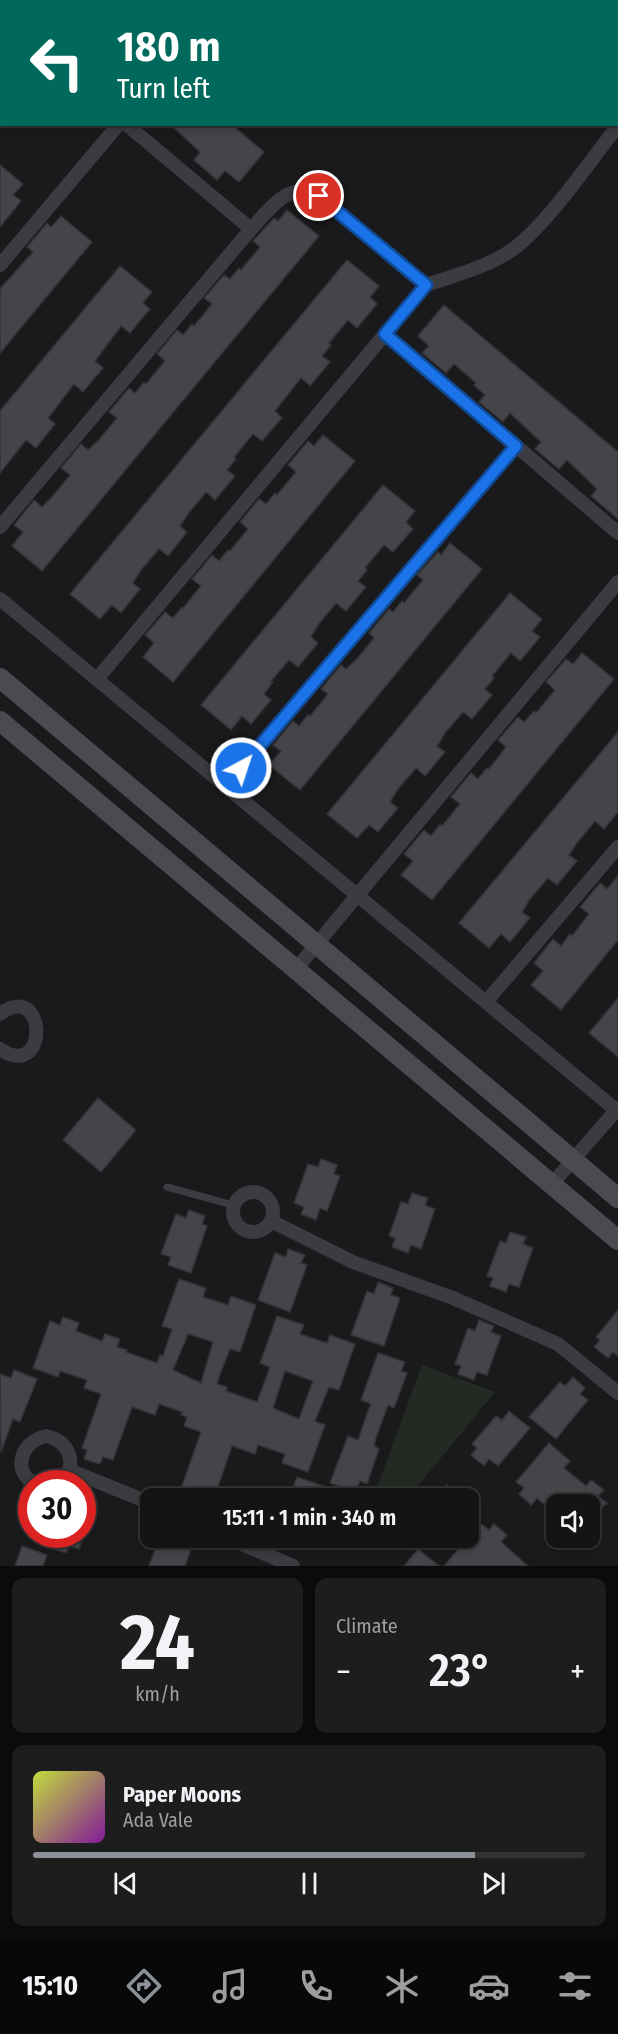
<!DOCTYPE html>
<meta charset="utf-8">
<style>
:root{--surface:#141415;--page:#1d1d1e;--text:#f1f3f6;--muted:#9d9ea0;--line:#333334;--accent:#8c9099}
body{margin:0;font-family:"Fira Sans Condensed",sans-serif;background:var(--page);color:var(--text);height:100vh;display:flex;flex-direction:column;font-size:22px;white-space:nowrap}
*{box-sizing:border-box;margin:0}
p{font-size:20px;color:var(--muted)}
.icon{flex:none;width:33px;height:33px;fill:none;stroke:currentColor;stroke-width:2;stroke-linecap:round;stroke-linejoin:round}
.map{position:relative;height:1566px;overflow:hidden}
.panel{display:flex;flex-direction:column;gap:12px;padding:12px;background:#0b0b0c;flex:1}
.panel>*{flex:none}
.top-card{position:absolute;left:0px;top:0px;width:618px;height:126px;box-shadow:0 3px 9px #0003,0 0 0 2px var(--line);background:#00695c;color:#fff;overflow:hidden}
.buttons{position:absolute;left:546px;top:1494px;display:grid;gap:12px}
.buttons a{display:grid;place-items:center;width:54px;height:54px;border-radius:12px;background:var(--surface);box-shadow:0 3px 9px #0003,0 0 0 2px var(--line);font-size:30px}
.speed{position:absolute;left:18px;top:1470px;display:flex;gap:12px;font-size:30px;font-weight:700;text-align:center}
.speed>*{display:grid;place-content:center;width:78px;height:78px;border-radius:50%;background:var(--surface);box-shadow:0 3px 9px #0003,0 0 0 2px var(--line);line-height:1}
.speed .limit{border:9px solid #d22;background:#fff;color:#111}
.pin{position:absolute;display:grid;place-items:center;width:51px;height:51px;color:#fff;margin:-26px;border:3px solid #fff;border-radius:50%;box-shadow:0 2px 6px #0007}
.me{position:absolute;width:66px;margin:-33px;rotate:40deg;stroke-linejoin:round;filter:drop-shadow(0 0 4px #0008)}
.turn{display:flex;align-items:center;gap:21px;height:126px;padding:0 18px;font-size:27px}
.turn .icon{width:78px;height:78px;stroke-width:2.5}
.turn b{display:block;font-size:42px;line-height:51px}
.big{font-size:45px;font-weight:600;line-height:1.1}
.panel .tile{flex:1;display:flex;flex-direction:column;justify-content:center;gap:9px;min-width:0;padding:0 21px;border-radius:12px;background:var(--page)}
.panel .dial{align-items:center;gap:0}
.dial b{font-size:78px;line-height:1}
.song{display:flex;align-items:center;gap:18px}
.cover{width:72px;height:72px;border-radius:9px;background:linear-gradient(135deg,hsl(70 70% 55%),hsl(290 70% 35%))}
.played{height:6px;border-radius:3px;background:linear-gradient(90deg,var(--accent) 80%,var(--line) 80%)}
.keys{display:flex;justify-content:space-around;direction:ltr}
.heat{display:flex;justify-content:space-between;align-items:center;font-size:33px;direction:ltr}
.panel .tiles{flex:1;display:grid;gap:12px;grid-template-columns:1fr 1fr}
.tile:last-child{grid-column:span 2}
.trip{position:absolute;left:140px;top:1488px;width:339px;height:60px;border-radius:12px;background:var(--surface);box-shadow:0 3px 9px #0003,0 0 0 2px var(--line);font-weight:600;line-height:60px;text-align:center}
.tab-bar{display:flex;height:96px;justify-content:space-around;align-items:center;background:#080808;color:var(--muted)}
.tab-bar .icon{width:42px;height:42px}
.tab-bar .current{color:var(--accent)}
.tab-bar b{font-size:27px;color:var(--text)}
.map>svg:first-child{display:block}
</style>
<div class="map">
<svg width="618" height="1566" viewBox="0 0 618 1566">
<rect width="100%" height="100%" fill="#1a1a1c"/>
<path fill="#222a23" d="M422,1365L495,1392L408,1498H373Z"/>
<g fill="#444549" stroke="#343438" stroke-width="1.5" fill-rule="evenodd">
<path d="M170,124H231L264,152L239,182L225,171L217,180L194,160L200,152Z"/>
<path d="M0,165L23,184L13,195L21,201L0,227Z"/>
<path d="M287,210L319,236L42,571L12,546L23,532L14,525L34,500L42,507L52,497L70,475L61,468L81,444L88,450L99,440L117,418L109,412L129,388L135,393L144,382L146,384L165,361L157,354L177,330L183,335L192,324L194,326L212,304L204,298L224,275L230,279L239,268L241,270L260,247L253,241L274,218L278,221Z"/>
<path d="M61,216L92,242L0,353V289L33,252L27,247L47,223L51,227Z"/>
<path d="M347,260L379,286L370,297L377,304L357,328L348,320L329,343L331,345L322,356L330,362L310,386L301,378L275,411L282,418L262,441L253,434L234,457L236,459L227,470L235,476L215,500L206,492L188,514L180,526L187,532L168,556L159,549L141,570L133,583L140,589L121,613L112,605L100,619L70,594Z"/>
<path d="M120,266L152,292L143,303L150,309L130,333L121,326L95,361L103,368L83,392L74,384L48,418L55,424L36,448L26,440L0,473V411Z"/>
<path d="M444,305L618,452V519L591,496L597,489L567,460L559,469L535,449L541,442L510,413L503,422L479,402L485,395L474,385L476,383L454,364L446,373L422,353L429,346L418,336Z"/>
<path d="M323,435L355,461L173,682L143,657L154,643L145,635L165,612L173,618L182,607L183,608L201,586L192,579L212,555L219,561L228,550L230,551L248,529L240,522L259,499L266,504L275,493L277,495L296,472L288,465L308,441L314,446Z"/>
<path d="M383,485L415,511L406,522L413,529L393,552L384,545L365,568L367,570L358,581L366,587L346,611L336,603L318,625L311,637L318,643L298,667L289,660L271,681L273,682L264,694L271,700L251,724L242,716L231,730L201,705Z"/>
<path d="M450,543L482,569L300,790L269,765L281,751L273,745L293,721L299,726L308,715L310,716L328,694L321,689L341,665L346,669L357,659L374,638L369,633L389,609L393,612L402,601L404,603L423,580L417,575L438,552L441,555Z"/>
<path d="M510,593L542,619L532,631L540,637L520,661L511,653L492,676L494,678L485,689L492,695L472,719L463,712L445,733L437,746L445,752L425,776L416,768L398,789L390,802L398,808L378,832L369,825L357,838L327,814Z"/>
<path d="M582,653L614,679L432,900L401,875L413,861L404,854L424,830L431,836L440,824L442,826L460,804L451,797L471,773L478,779L487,768L489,769L506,747L498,740L518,717L524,722L534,711L536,713L555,690L546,682L566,659L573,664Z"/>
<path d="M618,732V812L604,829L595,821L577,843L569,855L577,861L557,885L548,878L530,899L522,912L530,918L510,942L501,934L489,948L459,923Z"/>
<path d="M618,876V940L561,1010L531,985L543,971L534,963L553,939L561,946L570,934L572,936L589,914L580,907L600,883L607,889Z"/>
<path d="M618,998V1057L589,1033Z"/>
<path d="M98,1098L136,1130L101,1172L63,1140Z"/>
<path d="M321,1159L337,1165L334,1174L340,1176L327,1211L320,1208L316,1220L301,1214L304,1207L294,1203L308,1164L318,1167Z"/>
<path d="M412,1193L428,1198L425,1205L435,1209L421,1249L411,1245L408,1253L392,1247L395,1238L389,1236L401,1202L408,1204Z"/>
<path d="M189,1210L205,1216L202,1224L207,1226L191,1273L168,1265L171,1257L161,1254L176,1214L186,1218Z"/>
<path d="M510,1232L526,1237L523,1244L533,1248L519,1287L509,1284L506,1292L490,1286L493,1278L487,1276L500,1241L506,1243Z"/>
<path d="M288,1249L305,1255L301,1263L307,1265L290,1312L258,1300L275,1253L286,1257Z"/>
<path d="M179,1279L206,1288L203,1297L228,1305L231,1296L256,1305L240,1352L230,1349L219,1377L217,1384L227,1387L226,1391L257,1402L270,1367L260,1363L277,1316L304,1325L300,1334L327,1343L330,1335L355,1344L339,1390L329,1387L315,1421L325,1425L308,1472L282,1463L285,1454L258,1445L255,1454L232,1446L214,1498L203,1494L202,1498H184L187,1488L182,1486L201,1432L184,1426L187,1417L181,1415L182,1412L159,1404L155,1415L132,1407L113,1460L103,1457L100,1464L84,1459L87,1450L82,1448L101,1394L84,1388L87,1380L60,1371L58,1377L33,1368L50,1321L60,1325L63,1317L79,1323L76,1331L102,1341L105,1334L120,1339L117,1347L127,1350L126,1352L157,1363L160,1355L163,1356L172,1329L162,1326ZM188,1334L213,1342L201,1383L173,1370ZM285,1371L313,1381L299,1419L273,1408Z"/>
<path d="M378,1282L393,1288L391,1295L400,1298L384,1346L351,1335L367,1291L374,1294Z"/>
<path d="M618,1310V1356L613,1352L608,1358L594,1347L600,1340L596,1337Z"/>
<path d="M479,1320L494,1326L491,1332L501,1336L487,1375L477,1372L474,1380L458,1374L461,1366L455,1364L468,1328L475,1331Z"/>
<path d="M378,1353L405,1362L401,1371L407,1373L394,1408L388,1405L376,1438L374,1446L379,1449L367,1484L360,1481L356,1492L330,1483L348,1436L358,1440L368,1411L371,1404L361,1400Z"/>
<path d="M14,1370L37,1379L20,1422L13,1419L1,1452L0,1374L11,1378Z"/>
<path d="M573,1377L585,1388L580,1394L588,1400L556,1439L529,1417L560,1382L565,1386Z"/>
<path d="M509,1411L530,1428L498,1466L489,1459L484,1466L471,1455L477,1448L472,1444L496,1416L502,1420Z"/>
<path d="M549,1443L570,1461L564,1468L586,1486L591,1480L604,1490L598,1496L608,1504H605L590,1523V1504H556V1515L537,1498L531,1505L519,1494L524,1488L516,1482Z"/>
<path d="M297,1477L329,1488L325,1498H289Z"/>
<path d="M447,1485L464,1498H435Z"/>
<path d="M480,1523L489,1530L494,1524L507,1535L501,1542L528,1566H444Z"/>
<path d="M42,1534H84L79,1549L69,1546L66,1553L44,1546L47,1538Z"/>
<path d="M167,1538H184L183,1542L192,1546L185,1566H149L159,1539L166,1541Z"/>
<path d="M22,1546L47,1555L43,1566H15Z"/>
<path d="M418,1549L439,1566H404Z"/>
</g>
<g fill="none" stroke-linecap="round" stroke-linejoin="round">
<g stroke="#3b3c41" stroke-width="7">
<path d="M0,103L2,101"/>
<path d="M167,1187L233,1205"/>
</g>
<g stroke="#3b3c41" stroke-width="14">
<path d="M373,0L375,2"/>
<path d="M0,13L2,15"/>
<path d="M126,124L251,229C271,208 288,180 319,196L426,285C456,275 491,266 516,247C552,218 588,163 618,126"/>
<path d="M0,265L119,124"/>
<path d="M385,334L618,533"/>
<path d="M0,527L251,229"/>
<path d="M0,599L616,1110"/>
<path d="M97,679L426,285"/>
<path d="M226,786L516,446"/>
<path d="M296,969L618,582"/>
<path d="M486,1002L618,847"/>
<path d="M0,1014C47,979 50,1082 0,1049"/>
<path d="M552,1184L618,1108"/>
<circle cx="253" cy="1212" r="20"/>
<path d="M271,1221L353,1262L453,1298L558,1344L618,1393"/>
<path d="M69,1470L150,1503"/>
<path d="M34,1484C11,1469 22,1441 46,1436C71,1441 80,1468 57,1484"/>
<path d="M228,1538L293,1566"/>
</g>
<g stroke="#494b51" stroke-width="20">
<path d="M0,678L618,1198"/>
<path d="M0,721L618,1240"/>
</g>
</g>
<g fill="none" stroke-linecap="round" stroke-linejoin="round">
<g stroke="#114b97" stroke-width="15">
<path id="route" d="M241,768L516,446L385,334L426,285L319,196"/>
</g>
<use href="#route" stroke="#1a73e8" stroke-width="10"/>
</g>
</svg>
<div class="buttons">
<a><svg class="icon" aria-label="sound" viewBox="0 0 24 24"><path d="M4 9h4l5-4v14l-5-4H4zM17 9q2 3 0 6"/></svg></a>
</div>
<div class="speed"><div class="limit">30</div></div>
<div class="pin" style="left:319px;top:196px;background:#d93025"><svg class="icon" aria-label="arrive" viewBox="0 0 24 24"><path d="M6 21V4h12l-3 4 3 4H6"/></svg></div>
<svg class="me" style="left:241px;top:768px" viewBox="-20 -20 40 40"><circle r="17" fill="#1a73e8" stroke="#fff" stroke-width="3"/><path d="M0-11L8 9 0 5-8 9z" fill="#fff"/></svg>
<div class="trip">15:11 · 1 min · 340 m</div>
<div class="top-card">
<div class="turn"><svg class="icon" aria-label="left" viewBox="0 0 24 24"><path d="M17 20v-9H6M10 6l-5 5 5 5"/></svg><div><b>180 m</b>Turn left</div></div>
</div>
</div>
<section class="panel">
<div class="tiles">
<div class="tile dial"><b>24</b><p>km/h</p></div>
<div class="tile"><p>Climate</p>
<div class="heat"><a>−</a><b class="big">23°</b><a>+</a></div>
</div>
<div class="tile">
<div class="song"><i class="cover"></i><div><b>Paper Moons</b><p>Ada Vale</p></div></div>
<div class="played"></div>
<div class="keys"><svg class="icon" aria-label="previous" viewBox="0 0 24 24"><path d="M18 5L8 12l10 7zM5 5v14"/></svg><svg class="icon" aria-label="pause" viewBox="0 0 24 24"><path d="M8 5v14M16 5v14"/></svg><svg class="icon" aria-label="next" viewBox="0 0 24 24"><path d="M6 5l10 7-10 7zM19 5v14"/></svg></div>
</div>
</div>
</section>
<nav class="tab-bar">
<b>15:10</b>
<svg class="icon current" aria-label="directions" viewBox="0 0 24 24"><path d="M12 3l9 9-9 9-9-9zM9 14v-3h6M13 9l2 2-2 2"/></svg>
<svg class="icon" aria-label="music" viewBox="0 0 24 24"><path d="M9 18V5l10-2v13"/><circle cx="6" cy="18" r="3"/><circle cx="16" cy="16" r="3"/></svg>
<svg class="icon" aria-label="phone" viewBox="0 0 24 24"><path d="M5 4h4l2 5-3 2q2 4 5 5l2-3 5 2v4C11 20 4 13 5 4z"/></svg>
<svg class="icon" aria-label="climate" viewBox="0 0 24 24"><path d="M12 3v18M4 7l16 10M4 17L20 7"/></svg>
<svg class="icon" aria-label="car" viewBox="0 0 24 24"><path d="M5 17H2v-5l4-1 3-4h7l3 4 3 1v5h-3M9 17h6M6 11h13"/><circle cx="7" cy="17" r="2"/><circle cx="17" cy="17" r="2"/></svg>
<svg class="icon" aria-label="filters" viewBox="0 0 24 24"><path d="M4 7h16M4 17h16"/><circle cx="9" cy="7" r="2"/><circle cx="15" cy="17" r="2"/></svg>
</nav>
